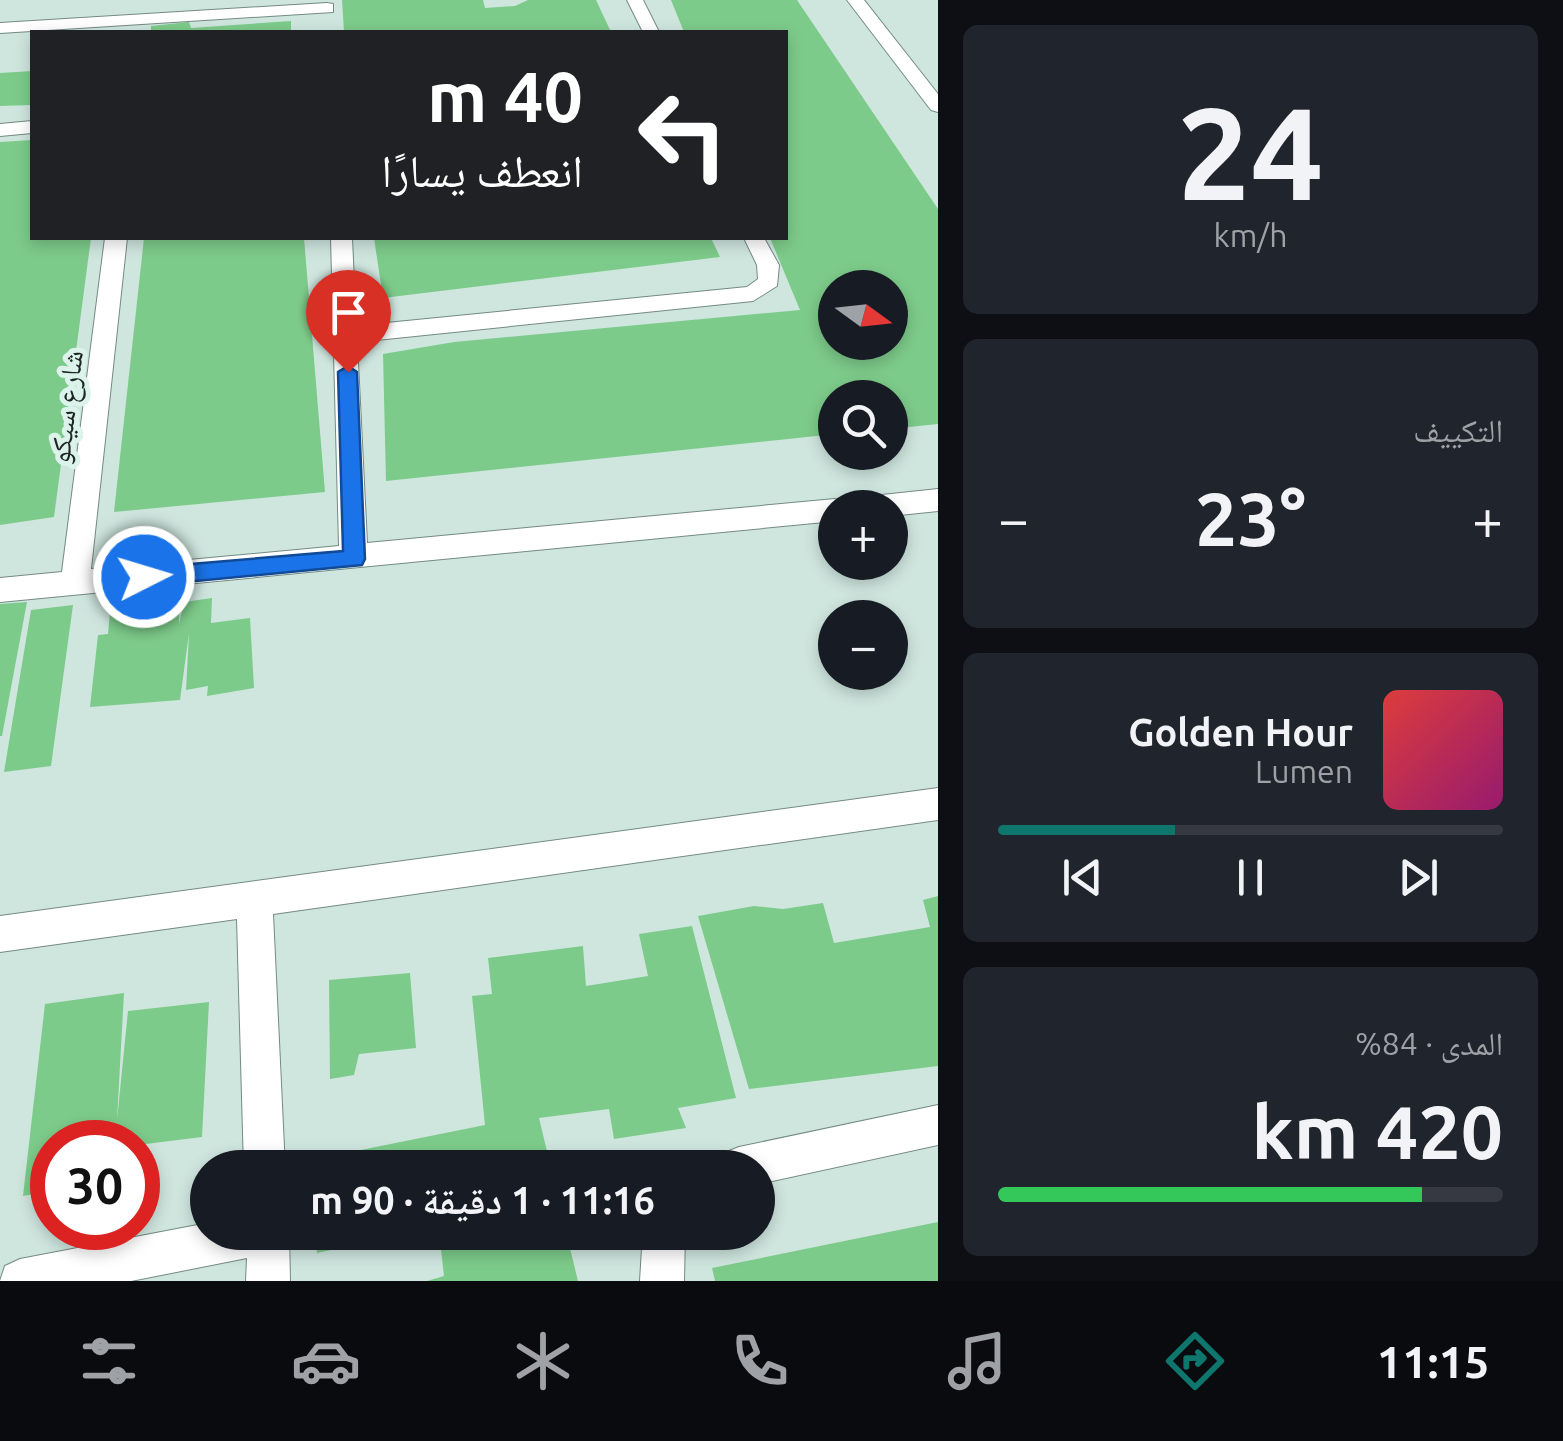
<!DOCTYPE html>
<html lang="ar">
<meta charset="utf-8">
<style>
:root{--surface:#171b24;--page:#20242c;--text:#f1f3f6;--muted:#9ea1a6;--line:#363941;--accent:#0f766e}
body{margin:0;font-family:Ubuntu,"Noto Naskh Arabic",sans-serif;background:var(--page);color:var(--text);direction:rtl;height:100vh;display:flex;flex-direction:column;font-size:38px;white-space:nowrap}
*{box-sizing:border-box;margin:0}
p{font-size:32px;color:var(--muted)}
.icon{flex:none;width:55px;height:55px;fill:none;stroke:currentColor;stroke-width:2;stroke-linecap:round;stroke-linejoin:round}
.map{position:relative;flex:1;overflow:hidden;direction:ltr}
.details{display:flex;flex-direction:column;gap:25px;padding:25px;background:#0d0f14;width:625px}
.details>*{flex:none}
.top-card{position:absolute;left:30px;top:30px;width:758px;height:210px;border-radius:0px;box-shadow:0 5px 15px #0003;direction:rtl;background:#202124;color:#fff;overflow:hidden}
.needle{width:65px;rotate:105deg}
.controls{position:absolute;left:818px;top:270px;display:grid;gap:20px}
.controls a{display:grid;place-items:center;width:90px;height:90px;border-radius:50%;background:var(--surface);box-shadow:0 5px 15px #0003;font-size:50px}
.speed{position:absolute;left:30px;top:1120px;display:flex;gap:20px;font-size:50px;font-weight:700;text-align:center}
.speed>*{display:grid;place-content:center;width:130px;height:130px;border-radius:50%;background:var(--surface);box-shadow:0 5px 15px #0003;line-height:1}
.speed .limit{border:15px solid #d22;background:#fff;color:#111}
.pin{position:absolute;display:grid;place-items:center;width:85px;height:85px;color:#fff;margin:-102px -42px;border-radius:50% 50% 50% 0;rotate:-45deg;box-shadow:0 0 10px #0007}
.pin .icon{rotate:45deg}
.me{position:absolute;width:110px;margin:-55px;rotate:85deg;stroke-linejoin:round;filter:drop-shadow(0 0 8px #0008)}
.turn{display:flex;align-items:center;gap:35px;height:210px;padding:0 40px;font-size:45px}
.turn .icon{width:130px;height:130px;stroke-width:2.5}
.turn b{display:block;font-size:70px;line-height:85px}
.big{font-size:75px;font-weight:700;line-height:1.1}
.details .widget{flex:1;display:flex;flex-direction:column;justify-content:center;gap:15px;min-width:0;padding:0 35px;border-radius:15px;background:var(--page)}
.details .dial{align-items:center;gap:0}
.dial b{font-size:130px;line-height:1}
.song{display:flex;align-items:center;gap:30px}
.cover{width:120px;height:120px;border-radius:15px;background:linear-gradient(135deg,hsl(0 70% 55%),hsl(320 70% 35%))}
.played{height:10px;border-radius:5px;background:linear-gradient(90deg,var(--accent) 35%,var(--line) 35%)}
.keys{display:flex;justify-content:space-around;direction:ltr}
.heat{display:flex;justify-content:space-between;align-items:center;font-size:55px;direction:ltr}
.charge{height:15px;border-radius:8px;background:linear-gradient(90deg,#34c759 84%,var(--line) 0)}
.trip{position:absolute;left:190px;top:1150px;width:585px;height:100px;border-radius:50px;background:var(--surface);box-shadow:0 5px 15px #0003;font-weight:700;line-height:100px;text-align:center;direction:rtl}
.menu{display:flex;height:160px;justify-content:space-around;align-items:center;background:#090b0e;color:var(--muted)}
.menu .icon{width:70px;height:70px}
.menu .current{color:var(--accent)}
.menu b{font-size:45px;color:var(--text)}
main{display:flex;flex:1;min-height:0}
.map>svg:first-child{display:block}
</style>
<main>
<section class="details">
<div class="widget dial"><b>24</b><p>km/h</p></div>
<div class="widget"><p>التكييف</p>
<div class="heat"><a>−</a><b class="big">23°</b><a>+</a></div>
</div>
<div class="widget">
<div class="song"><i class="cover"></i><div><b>Golden Hour</b><p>Lumen</p></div></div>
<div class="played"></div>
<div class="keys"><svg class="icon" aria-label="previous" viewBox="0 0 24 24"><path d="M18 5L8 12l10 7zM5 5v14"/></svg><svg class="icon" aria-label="pause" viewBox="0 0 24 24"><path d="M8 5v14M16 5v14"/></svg><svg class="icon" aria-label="next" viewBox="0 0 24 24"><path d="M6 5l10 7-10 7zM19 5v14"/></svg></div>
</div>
<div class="widget"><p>المدى · 84%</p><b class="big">420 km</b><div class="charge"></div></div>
</section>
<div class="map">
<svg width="938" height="1281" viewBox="0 0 938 1281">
<rect width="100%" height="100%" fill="#cfe6df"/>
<g fill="#7dcb8a" fill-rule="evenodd">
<path d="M342,0H483L485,8L515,6L528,0H596L611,32H344Z"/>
<path d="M671,0H797L938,209V424L890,429V398H835V434L386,481L383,354L454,342L800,310L770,238H785V32H684ZM835,288H890V342H835Z"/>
<path d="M291,21V32H151V26L189,22L191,28Z"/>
<path d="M32,71V105L0,106V73Z"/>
<path d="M32,140V238H91L54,517L0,525V142Z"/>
<path d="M144,238H304L325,492L114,512Z"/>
<path d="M374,238H711L720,257L383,298Z"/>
<path d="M180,594L179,624L184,602L212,598L211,623L250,618L254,688L207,696L208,686L186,690L189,633L180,700L90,707L98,635L108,634L111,601Z"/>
<path d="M27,602L2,736H0V604Z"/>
<path d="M73,605L51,766L4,772L31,610Z"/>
<path d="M938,896V1066L749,1089L698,916L754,906L783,909L823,903L834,943L930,927L923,900Z"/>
<path d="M692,926L736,1098L678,1108L686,1128L614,1139L609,1109L539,1118L551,1168H311V1160L485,1125L472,996L492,994L488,958L583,946L586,986L648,976L639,934Z"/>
<path d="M410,973L416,1048L359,1054L354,1075L330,1079L329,980Z"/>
<path d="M124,993L117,1120L128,1011L209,1002L202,1137L138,1145L52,1142V1191L23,1196L45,1004Z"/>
<path d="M938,1222V1281H715L712,1268Z"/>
<path d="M315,1232H404V1234L317,1253Z"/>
<path d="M439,1232H566L578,1281H427L444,1276Z"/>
</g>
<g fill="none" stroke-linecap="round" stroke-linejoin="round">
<g stroke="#748a83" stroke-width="2">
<g id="street">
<path d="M627,0H643L659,32H643Z"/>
<path d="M847,0H864L938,94V112L931,110Z"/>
<path d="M327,3L333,4V12L0,33V23Z"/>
<path d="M32,121V133L0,136V124Z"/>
<path d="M105,238H127L91,569L339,546L331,238H352L356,326L747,287L758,279L757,265L744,238H764L779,265L777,286L753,301L357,342L367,543L835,499L847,508H835V521L0,602V578L62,572Z"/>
<path d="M938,489V511L890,516V508H850L853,500L863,497Z"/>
<path d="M938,788V820L273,914L285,1168H244L237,919L0,952V916Z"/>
<path d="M938,1105V1145L758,1184V1168H719L724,1153L739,1147Z"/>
<path d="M208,1223V1232H289L290,1281H246L247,1258L131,1281H0L5,1266L20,1259Z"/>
<path d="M643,1232H685L684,1281H640Z"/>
</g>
</g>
<use href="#street" fill="#fff" fill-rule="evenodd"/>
</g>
<path fill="#1a73e8" stroke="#114b97" stroke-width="2.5" d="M348,366L357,372L365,559L362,565L144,586L137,584L134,577L144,568L343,551L338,372Z"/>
<g text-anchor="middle" stroke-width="10" stroke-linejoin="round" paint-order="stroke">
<g font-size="28" fill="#1d2623" stroke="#dcf3ec">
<text transform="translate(66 407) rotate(-83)" y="10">شارع سيكو</text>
</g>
</g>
</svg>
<div class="controls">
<a><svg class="needle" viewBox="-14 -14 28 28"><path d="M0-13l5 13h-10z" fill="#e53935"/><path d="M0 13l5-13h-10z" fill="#9ea1a6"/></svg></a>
<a><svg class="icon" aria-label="search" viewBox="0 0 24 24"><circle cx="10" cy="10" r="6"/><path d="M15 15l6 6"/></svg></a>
<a>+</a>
<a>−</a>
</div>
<div class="speed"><div class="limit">30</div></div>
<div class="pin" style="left:348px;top:372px;background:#d93025"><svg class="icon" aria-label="arrive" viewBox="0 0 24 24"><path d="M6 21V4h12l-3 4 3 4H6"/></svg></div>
<svg class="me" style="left:144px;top:577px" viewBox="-20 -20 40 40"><circle r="17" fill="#1a73e8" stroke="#fff" stroke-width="3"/><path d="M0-11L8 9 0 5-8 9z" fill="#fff"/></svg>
<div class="trip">11:16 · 1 دقيقة · 90 m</div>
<div class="top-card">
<div class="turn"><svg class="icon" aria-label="left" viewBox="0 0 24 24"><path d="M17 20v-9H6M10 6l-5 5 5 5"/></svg><div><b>40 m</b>انعطف يسارًا</div></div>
</div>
</div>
</main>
<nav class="menu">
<b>11:15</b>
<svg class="icon current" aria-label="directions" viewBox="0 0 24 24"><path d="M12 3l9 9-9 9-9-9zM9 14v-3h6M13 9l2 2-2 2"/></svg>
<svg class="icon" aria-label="music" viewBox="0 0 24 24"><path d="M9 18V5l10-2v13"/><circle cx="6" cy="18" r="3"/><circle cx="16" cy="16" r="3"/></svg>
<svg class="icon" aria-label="phone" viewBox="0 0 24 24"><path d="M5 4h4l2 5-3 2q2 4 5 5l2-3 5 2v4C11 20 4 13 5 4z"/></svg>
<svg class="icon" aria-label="climate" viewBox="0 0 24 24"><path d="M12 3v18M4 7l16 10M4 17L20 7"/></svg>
<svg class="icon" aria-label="car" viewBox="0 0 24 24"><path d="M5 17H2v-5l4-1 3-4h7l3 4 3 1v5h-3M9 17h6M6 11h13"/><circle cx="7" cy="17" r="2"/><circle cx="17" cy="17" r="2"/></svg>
<svg class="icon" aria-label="filters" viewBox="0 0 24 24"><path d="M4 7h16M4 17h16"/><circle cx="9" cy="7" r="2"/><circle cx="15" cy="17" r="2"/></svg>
</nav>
